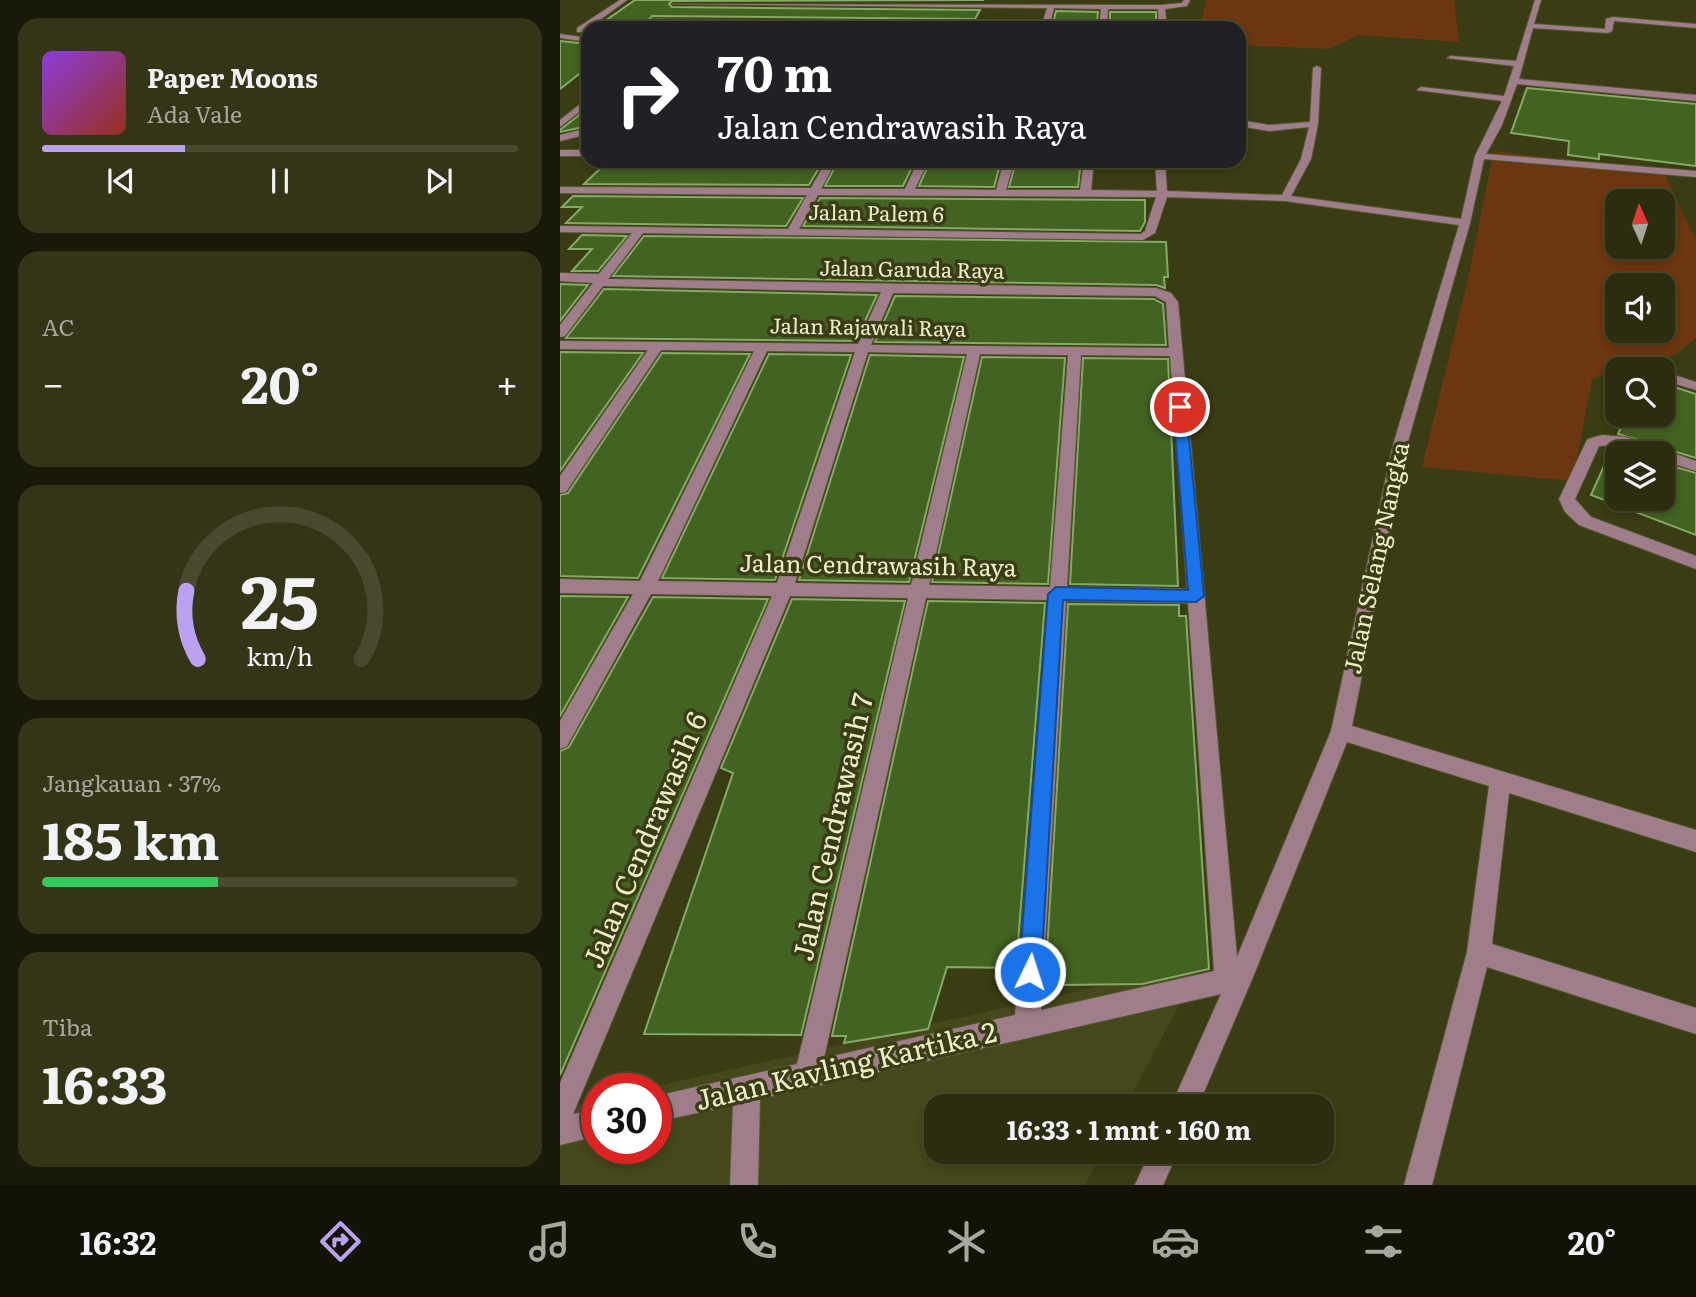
<!DOCTYPE html>
<html lang="id">
<meta charset="utf-8">
<style>
:root{--surface:#2c2d0e;--page:#343517;--text:#f1f3f6;--muted:#a6a89e;--line:#48492e;--accent:#bca0f2}
body{margin:0;font-family:Literata,serif;background:var(--page);color:var(--text);height:100vh;display:flex;flex-direction:column;font-size:26px;white-space:nowrap}
*{box-sizing:border-box;margin:0}
p{font-size:23px;color:var(--muted)}
.icon{flex:none;width:38px;height:38px;fill:none;stroke:currentColor;stroke-width:2;stroke-linecap:round;stroke-linejoin:round}
.map{position:relative;flex:1;overflow:hidden}
.side{display:flex;flex-direction:column;gap:18px;padding:18px;background:#181908;width:560px}
.side>*{flex:none}
.banner{position:absolute;left:21px;top:21px;width:665px;height:147px;border-radius:21px;box-shadow:0 4px 10px #0003,0 0 0 2px var(--line);background:#202124;color:#fff;overflow:hidden}
.needle{width:46px;rotate:357deg}
.tools{position:absolute;left:1045px;top:189px;display:grid;gap:14px}
.tools a{display:grid;place-items:center;width:70px;height:70px;border-radius:14px;background:var(--surface);box-shadow:0 4px 10px #0003,0 0 0 2px var(--line);font-size:35px}
.speed{position:absolute;left:21px;top:1073px;display:flex;gap:14px;font-size:35px;font-weight:700;text-align:center}
.speed>*{display:grid;place-content:center;width:91px;height:91px;border-radius:50%;background:var(--surface);box-shadow:0 4px 10px #0003,0 0 0 2px var(--line);line-height:1}
.speed .limit{border:10px solid #d22;background:#fff;color:#111}
.pin{position:absolute;display:grid;place-items:center;width:60px;height:60px;color:#fff;margin:-30px;border:4px solid #fff;border-radius:50%;box-shadow:0 2px 7px #0007}
.me{position:absolute;width:77px;margin:-38px;rotate:4deg;stroke-linejoin:round;filter:drop-shadow(0 0 5px #0008)}
.turn{display:flex;align-items:center;gap:24px;height:147px;padding:0 21px;font-size:32px}
.turn .icon{width:91px;height:91px;stroke-width:2.5}
.turn b{display:block;font-size:49px;line-height:60px}
.big{font-size:52px;font-weight:700;line-height:1.1}
.side .card{flex:1;display:flex;flex-direction:column;justify-content:center;gap:10px;min-width:0;padding:0 24px;border-radius:21px;background:var(--page)}
.side .dial{align-items:center;gap:0}
.dial svg{height:182px;overflow:visible;fill:none;stroke:var(--line);stroke-width:7;stroke-linecap:round;text-anchor:middle}
.dial text{fill:var(--text);stroke:none}
.song{display:flex;align-items:center;gap:21px}
.cover{width:84px;height:84px;border-radius:10px;background:linear-gradient(135deg,hsl(270 70% 55%),hsl(10 70% 35%))}
.played{height:7px;border-radius:4px;background:linear-gradient(90deg,var(--accent) 30%,var(--line) 30%)}
.keys{display:flex;justify-content:space-around;direction:ltr}
.heat{display:flex;justify-content:space-between;align-items:center;font-size:38px;direction:ltr}
.charge{height:10px;border-radius:5px;background:linear-gradient(90deg,#34c759 37%,var(--line) 0)}
.trip{position:absolute;left:364px;top:1094px;width:410px;height:70px;border-radius:21px;background:var(--surface);box-shadow:0 4px 10px #0003,0 0 0 2px var(--line);font-weight:700;line-height:70px;text-align:center}
.menu{display:flex;height:112px;justify-content:space-around;align-items:center;background:#121206;color:var(--muted)}
.menu .icon{width:49px;height:49px}
.menu .on{color:var(--accent)}
.menu b{font-size:32px;color:var(--text)}
main{display:flex;flex:1;min-height:0}
.map>svg:first-child{display:block}
</style>
<main>
<section class="side">
<div class="card">
<div class="song"><i class="cover"></i><div><b>Paper Moons</b><p>Ada Vale</p></div></div>
<div class="played"></div>
<div class="keys"><svg class="icon" aria-label="previous" viewBox="0 0 24 24"><path d="M18 5L8 12l10 7zM5 5v14"/></svg><svg class="icon" aria-label="pause" viewBox="0 0 24 24"><path d="M8 5v14M16 5v14"/></svg><svg class="icon" aria-label="next" viewBox="0 0 24 24"><path d="M6 5l10 7-10 7zM19 5v14"/></svg></div>
</div>
<div class="card"><p>AC</p>
<div class="heat"><a>−</a><b class="big">20°</b><a>+</a></div>
</div>
<div class="card dial"><svg viewBox="0 0 100 80">
<path d="M14 69A42 42 0 1 1 86 69"/>
<path d="M14 69A42 42 0 0 1 9 39" stroke="#bca0f2"/>
<text x="50" y="56" font-size="32" font-weight="700">25</text>
<text x="50" y="72" font-size="11">km/h</text>
</svg></div>
<div class="card"><p>Jangkauan · 37%</p><b class="big">185 km</b><div class="charge"></div></div>
<div class="card"><p>Tiba</p><b class="big">16:33</b></div>
</section>
<div class="map">
<svg width="1136" height="1185" viewBox="0 0 1136 1185">
<rect width="100%" height="100%" fill="#3a3c13"/>
<path fill="#45481a" d="M641,963L566,1106H376V1152H542L525,1185H0V1109L37,1100V1148H96V1088H89Z"/>
<g fill="#6b3610" fill-rule="evenodd">
<path d="M646,0H894L899,42L799,35L769,49L679,45V28H640Z"/>
<path d="M934,151L1103,171L1136,240V338L1116,354L1057,369L1032,379L1013,481L862,467L907,283ZM1057,201H1102V247H1057ZM1057,285H1102V331H1057Z"/>
</g>
<g fill="#426321" stroke="#85aa66" stroke-width="2">
<path d="M75,0H424L112,1L109,4L112,7L420,10L415,19L92,16L86,23L89,26L354,28H35Z"/>
<path d="M496,11L538,12L536,28H492Z"/>
<rect x="550" y="12" width="46" height="16"/>
<path d="M0,41L28,44V67L0,89Z"/>
<path d="M967,88L1136,104V166L1039,154V159L1008,155L1009,141L951,133Z"/>
<path d="M28,108V126L0,132V130Z"/>
<path d="M48,161H263L249,185L24,184Z"/>
<path d="M278,161H355L343,186H265Z"/>
<path d="M370,161H441L434,187L359,186Z"/>
<path d="M456,161H521L518,187H449Z"/>
<path d="M13,196L243,198L226,226L6,223L22,207H2Z"/>
<path d="M260,198L585,200V222L580,231L243,226Z"/>
<path d="M22,235L67,236L38,271H12L32,249H9Z"/>
<path d="M84,236L606,242L608,277H604L605,288L596,285L53,276Z"/>
<path d="M0,284L28,285L0,321Z"/>
<path d="M44,289L317,295L296,341L6,338Z"/>
<path d="M335,296L594,299L603,304L606,345L315,342Z"/>
<path d="M0,352L83,353L0,471Z"/>
<path d="M102,353L190,354L78,578L0,576V495L8,493Z"/>
<path d="M209,354L291,355L215,580L102,578Z"/>
<path d="M310,355L404,357L349,582L239,580Z"/>
<path d="M422,357L505,358L488,584L372,582Z"/>
<path d="M523,358L608,359L618,586L510,584Z"/>
<path d="M1102,383L1136,394V458L1058,434L1066,415H1102Z"/>
<path d="M1052,448L1081,453H1057V499H1102V463L1136,473V535L1031,495Z"/>
<path d="M0,596L68,597L0,716Z"/>
<path d="M93,597L208,599L0,1075V751L9,747Z"/>
<path d="M232,599L345,601L241,1035L84,1034L173,773L161,768Z"/>
<path d="M368,601L485,603L456,968L387,967L368,1029L284,1043L286,1036H272Z"/>
<path d="M508,604L619,605V616H626L649,969L582,984L500,985L501,968H486Z"/>
</g>
<g fill="none" stroke-linecap="round" stroke-linejoin="round">
<g stroke="#565830" stroke-width="2">
<g id="minor">
<path d="M60,0H67L23,32H17V28Z"/>
<path d="M624,0H630L627,6L605,9L607,28H599L598,9H548L547,28H539L541,9L494,8L489,28H481L487,8L112,4L601,5L622,3Z"/>
<path d="M975,0H981L974,24L1045,29L1046,19L1053,17L1136,24V28L1054,21L1052,31L1048,33L973,28L959,79L1136,95V101L957,84L942,125L926,154L1136,171V177L924,159L910,223L847,445L792,726L1136,830V852L949,793L932,944L1136,1008V1034L927,967L872,1185H844L907,952L929,786L787,742L693,977L638,1106H611L661,994L200,1099L198,1185H170L173,1105L96,1122V1096L237,1064L348,598L230,596L13,1114L37,1109V1136L0,1145V1083L212,596L91,594L7,746L0,749V721L73,594L0,593V579L80,581L194,351L101,350L6,492L0,493V476L88,350L0,349V341L298,344L321,292L43,286L5,336L0,337V325L33,283L0,281V273L39,274L72,233L0,232V226L228,229L247,195L0,193V187L251,188L266,161H276L261,189H345L358,161H368L355,189L436,190L444,161H454L446,190H520L524,161H534L531,190L597,191L595,161H605L607,191L722,195L741,159L749,127L709,131L679,126V120L709,125L750,122L753,68L757,66L761,68L758,124L751,159L731,196L901,219L915,156L942,101L857,90L861,87L944,96L954,66L887,58L891,56L956,61ZM258,195L596,197L585,231L581,234L239,229ZM607,197L725,201L899,225L833,445L771,731L677,957L618,302L611,293L596,288L48,279L83,233L583,240L595,233ZM333,293L595,296L606,302L609,348L311,345ZM207,351L295,352L217,583L98,581ZM308,352L407,354L351,585L235,583ZM420,354L508,355L490,587L369,585ZM521,355L610,356L627,589L507,587ZM366,598L488,600L455,1015L264,1058ZM506,601L628,603L654,971L481,1010Z"/>
<path d="M92,19L424,22L428,24L424,26L89,23Z"/>
<path d="M0,34L28,38V42L0,38Z"/>
<path d="M28,98V105L0,127V120Z"/>
<path d="M28,128V134L0,141V135Z"/>
<rect x="0" y="150" width="28" height="6"/>
<path d="M1111,374L1136,382V390L1106,381L1104,378Z"/>
<path d="M1042,435L1066,437L1136,461V471L1102,460V453C1080,453 1061,443 1039,446L1015,499L1031,517L1136,556V569L1019,525L1005,512L999,499L1026,442L1028,439Z"/>
<path d="M590,1152H618L603,1185H575Z"/>
</g>
</g>
<use href="#minor" fill="#9f7d8b" fill-rule="evenodd"/>
</g>
<path fill="#1a73e8" stroke="#114b97" stroke-width="2" d="M620,403L626,407L644,596L636,602L503,600L481,972L478,980L470,983L462,980L459,972L488,594L496,587L628,590L613,407Z"/>
<g text-anchor="middle" stroke-width="7" stroke-linejoin="round" paint-order="stroke">
<g font-size="21" fill="#ebeec8" stroke="#3a3c13">
<text transform="translate(316 214) rotate(1)" y="7">Jalan Palem 6</text>
<text transform="translate(352 270) rotate(1)" y="7">Jalan Garuda Raya</text>
<text transform="translate(308 328) rotate(1)" y="7">Jalan Rajawali Raya</text>
</g>
<g font-size="24" fill="#ebeec8" stroke="#3a3c13">
<text transform="translate(817 558) rotate(-78)" y="8">Jalan Selang Nangka</text>
<text transform="translate(318 566) rotate(1)" y="8">Jalan Cendrawasih Raya</text>
</g>
<g font-size="28" fill="#ebeec8" stroke="#3a3c13">
<text transform="translate(273 827) rotate(-77)" y="10">Jalan Cendrawasih 7</text>
<text transform="translate(85 840) rotate(-67)" y="10">Jalan Cendrawasih 6</text>
<text transform="translate(286 1066) rotate(-13)" y="10">Jalan Kavling Kartika 2</text>
</g>
</g>
</svg>
<div class="tools">
<a><svg class="needle" viewBox="-14 -14 28 28"><path d="M0-13l5 13h-10z" fill="#e53935"/><path d="M0 13l5-13h-10z" fill="#a6a89e"/></svg></a>
<a><svg class="icon" aria-label="sound" viewBox="0 0 24 24"><path d="M4 9h4l5-4v14l-5-4H4zM17 9q2 3 0 6"/></svg></a>
<a><svg class="icon" aria-label="search" viewBox="0 0 24 24"><circle cx="10" cy="10" r="6"/><path d="M15 15l6 6"/></svg></a>
<a><svg class="icon" aria-label="layers" viewBox="0 0 24 24"><path d="M12 4l9 5-9 5-9-5zM3 14l9 5 9-5"/></svg></a>
</div>
<div class="speed"><div class="limit">30</div></div>
<div class="pin" style="left:620px;top:407px;background:#d93025"><svg class="icon" aria-label="arrive" viewBox="0 0 24 24"><path d="M6 21V4h12l-3 4 3 4H6"/></svg></div>
<svg class="me" style="left:470px;top:972px" viewBox="-20 -20 40 40"><circle r="17" fill="#1a73e8" stroke="#fff" stroke-width="3"/><path d="M0-11L8 9 0 5-8 9z" fill="#fff"/></svg>
<div class="trip">16:33 · 1 mnt · 160 m</div>
<div class="banner">
<div class="turn"><svg class="icon" aria-label="right" viewBox="0 0 24 24"><path d="M7 20v-9h11M14 6l5 5-5 5"/></svg><div><b>70 m</b>Jalan Cendrawasih Raya</div></div>
</div>
</div>
</main>
<nav class="menu">
<b>16:32</b>
<svg class="icon on" aria-label="directions" viewBox="0 0 24 24"><path d="M12 3l9 9-9 9-9-9zM9 14v-3h6M13 9l2 2-2 2"/></svg>
<svg class="icon" aria-label="music" viewBox="0 0 24 24"><path d="M9 18V5l10-2v13"/><circle cx="6" cy="18" r="3"/><circle cx="16" cy="16" r="3"/></svg>
<svg class="icon" aria-label="phone" viewBox="0 0 24 24"><path d="M5 4h4l2 5-3 2q2 4 5 5l2-3 5 2v4C11 20 4 13 5 4z"/></svg>
<svg class="icon" aria-label="climate" viewBox="0 0 24 24"><path d="M12 3v18M4 7l16 10M4 17L20 7"/></svg>
<svg class="icon" aria-label="car" viewBox="0 0 24 24"><path d="M5 17H2v-5l4-1 3-4h7l3 4 3 1v5h-3M9 17h6M6 11h13"/><circle cx="7" cy="17" r="2"/><circle cx="17" cy="17" r="2"/></svg>
<svg class="icon" aria-label="filters" viewBox="0 0 24 24"><path d="M4 7h16M4 17h16"/><circle cx="9" cy="7" r="2"/><circle cx="15" cy="17" r="2"/></svg>
<b>20°</b>
</nav>
